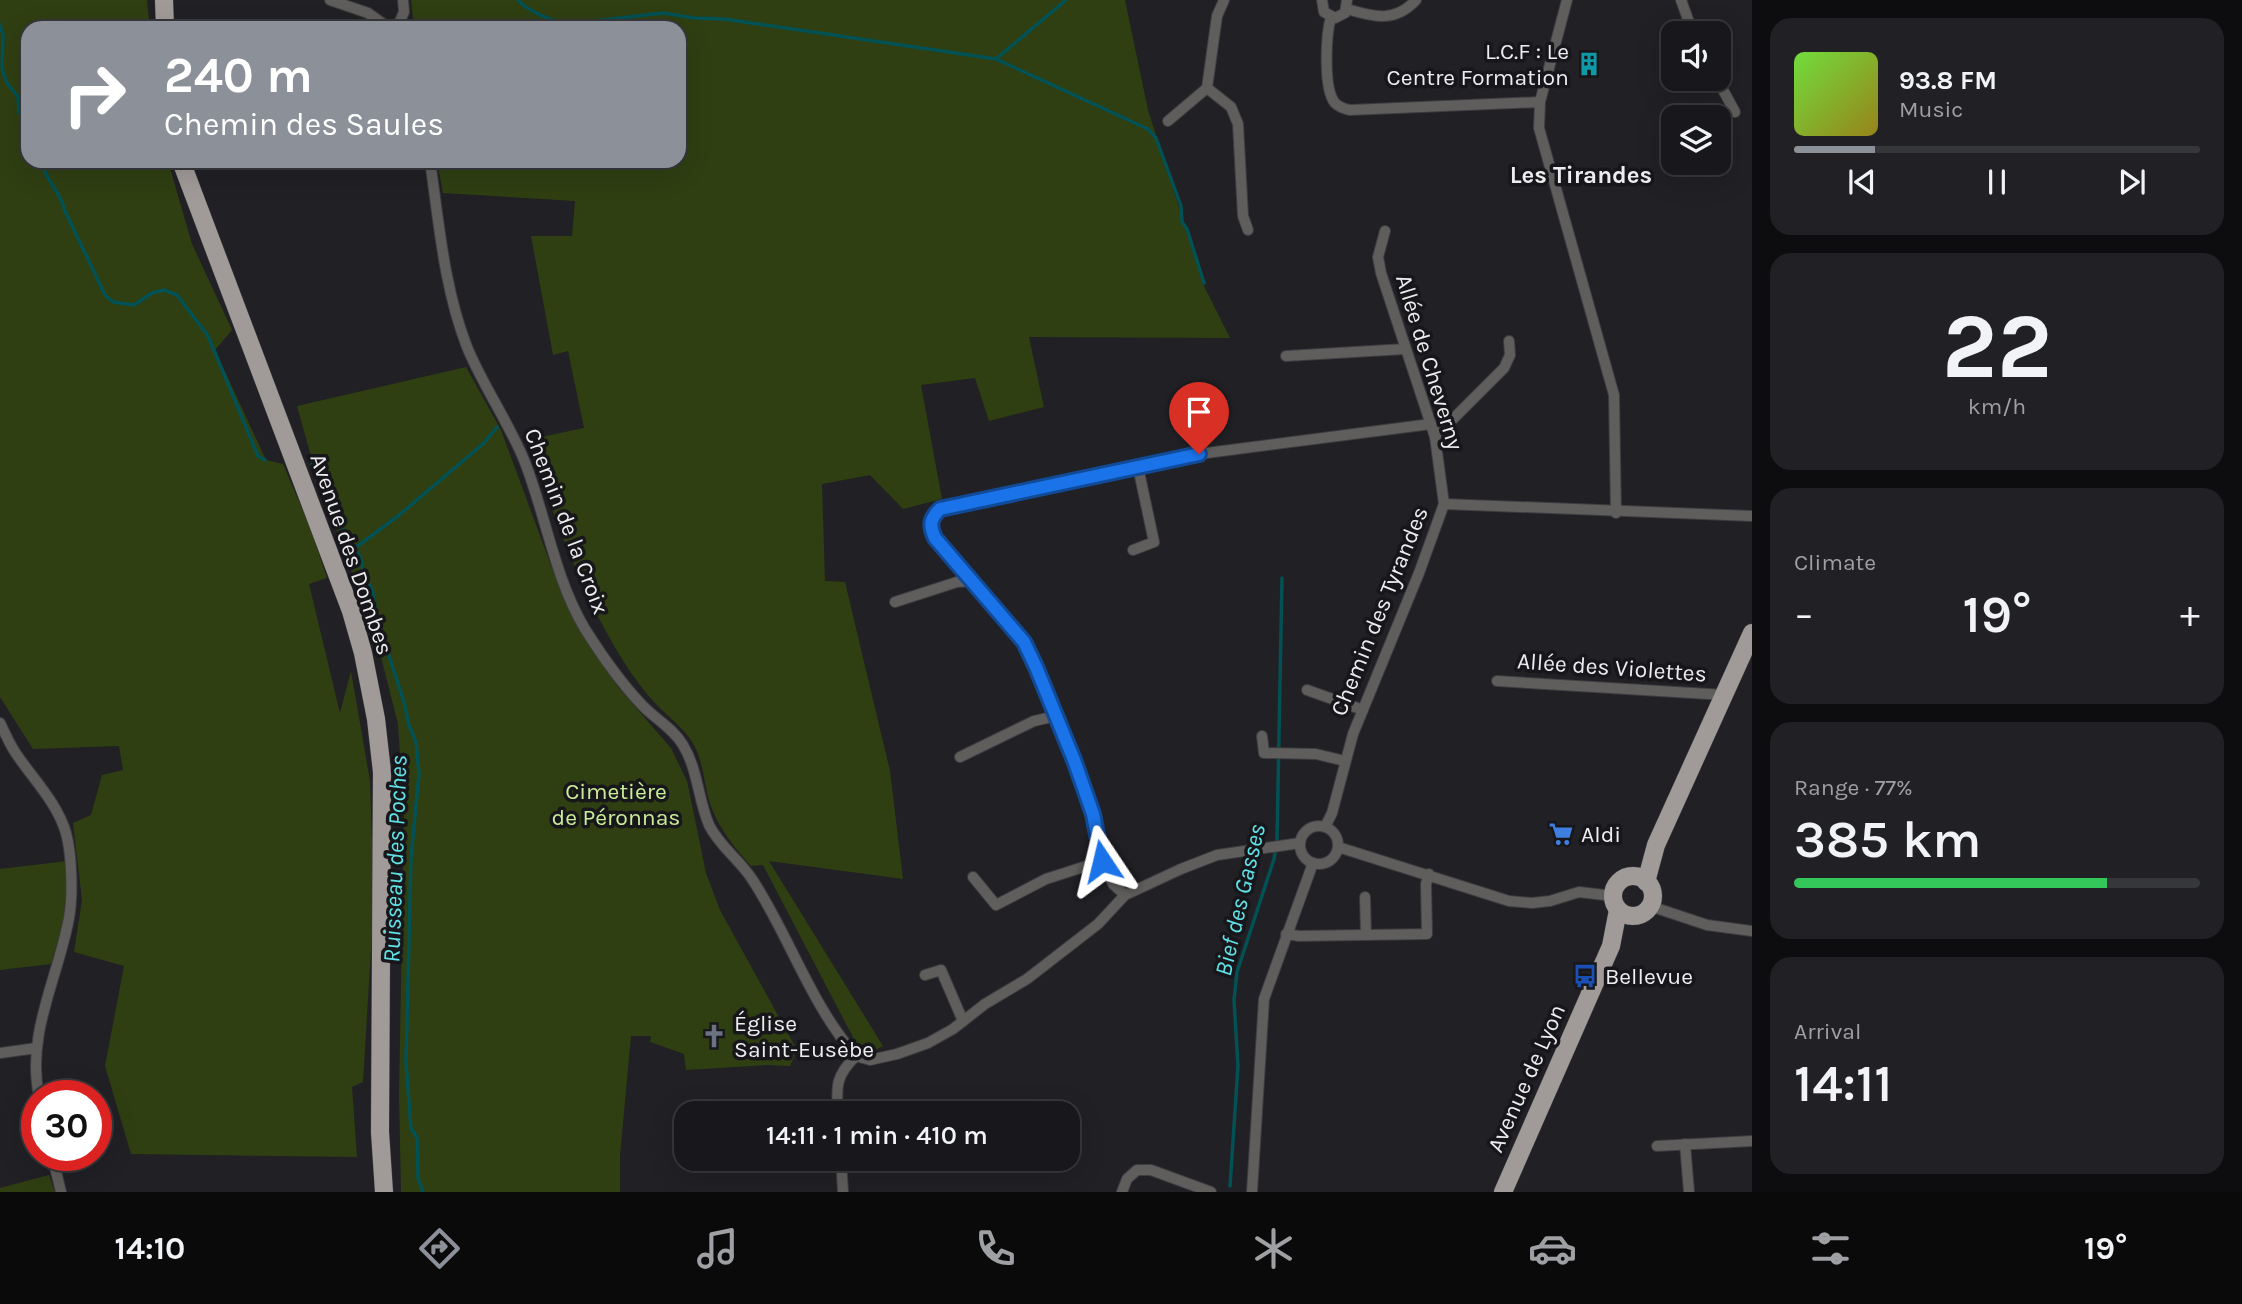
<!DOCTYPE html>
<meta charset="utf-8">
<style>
:root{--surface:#18181c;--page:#212125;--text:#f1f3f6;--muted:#9fa0a3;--line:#36373b;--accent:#8c9099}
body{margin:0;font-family:Karla,sans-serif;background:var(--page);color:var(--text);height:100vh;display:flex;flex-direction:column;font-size:26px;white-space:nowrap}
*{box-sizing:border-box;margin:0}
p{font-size:23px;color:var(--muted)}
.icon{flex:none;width:38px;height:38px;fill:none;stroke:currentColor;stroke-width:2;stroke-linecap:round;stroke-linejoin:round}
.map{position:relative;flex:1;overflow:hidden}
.drawer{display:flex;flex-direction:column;gap:18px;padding:18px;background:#0d0d0f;width:490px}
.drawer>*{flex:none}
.banner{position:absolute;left:21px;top:21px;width:665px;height:147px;border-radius:21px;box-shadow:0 7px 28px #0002,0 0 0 2px var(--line);background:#8c9099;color:#fff;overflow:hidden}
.fabs{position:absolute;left:1661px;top:21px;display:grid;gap:14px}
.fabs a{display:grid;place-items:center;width:70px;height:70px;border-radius:14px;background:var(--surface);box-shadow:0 7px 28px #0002,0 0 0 2px var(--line);font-size:35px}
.speed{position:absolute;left:21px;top:1080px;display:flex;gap:14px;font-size:35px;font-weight:700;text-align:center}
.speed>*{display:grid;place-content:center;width:91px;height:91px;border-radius:50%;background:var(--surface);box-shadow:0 7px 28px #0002,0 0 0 2px var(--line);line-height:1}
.speed .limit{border:10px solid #d22;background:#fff;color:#111}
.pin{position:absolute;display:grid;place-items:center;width:60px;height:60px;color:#fff;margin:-72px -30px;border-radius:50% 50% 50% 0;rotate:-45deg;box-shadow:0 0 7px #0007}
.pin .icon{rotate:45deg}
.me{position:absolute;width:77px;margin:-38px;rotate:350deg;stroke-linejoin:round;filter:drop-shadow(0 0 5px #0008)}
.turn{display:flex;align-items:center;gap:24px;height:147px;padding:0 28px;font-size:32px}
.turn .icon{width:91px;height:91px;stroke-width:2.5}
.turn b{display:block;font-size:49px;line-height:60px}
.big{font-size:52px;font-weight:600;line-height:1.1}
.drawer .tile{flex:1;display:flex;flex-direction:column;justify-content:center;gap:10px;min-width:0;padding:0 24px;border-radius:21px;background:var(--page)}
.drawer .dial{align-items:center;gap:0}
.dial b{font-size:91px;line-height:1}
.song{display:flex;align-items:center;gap:21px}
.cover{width:84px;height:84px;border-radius:10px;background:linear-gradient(135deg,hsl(100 70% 55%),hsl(50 70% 35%))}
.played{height:7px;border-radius:4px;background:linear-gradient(90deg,var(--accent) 20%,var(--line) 20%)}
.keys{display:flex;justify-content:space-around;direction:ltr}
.heat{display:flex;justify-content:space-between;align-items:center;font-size:38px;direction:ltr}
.charge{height:10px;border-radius:5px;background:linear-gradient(90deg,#34c759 77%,var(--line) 0)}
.trip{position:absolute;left:674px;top:1101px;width:406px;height:70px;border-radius:21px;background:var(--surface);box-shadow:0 7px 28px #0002,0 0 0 2px var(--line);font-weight:600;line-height:70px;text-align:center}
.tab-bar{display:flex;height:112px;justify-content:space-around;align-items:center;background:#0a0a0b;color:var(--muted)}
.tab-bar .icon{width:49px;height:49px}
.tab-bar .active{color:var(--accent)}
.tab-bar b{font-size:32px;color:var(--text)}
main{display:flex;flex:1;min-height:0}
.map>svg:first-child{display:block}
</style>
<main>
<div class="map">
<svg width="1752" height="1192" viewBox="0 0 1752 1192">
<rect width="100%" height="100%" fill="#202025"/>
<g fill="#2f3f12">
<path d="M0,0H147L150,28H28V161H168L192,244L232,330L215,350L266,460L283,464L310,527L327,578L309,584L340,713L351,671L370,781L374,900L363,1082L352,1087L357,1157L131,1154L105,1066L124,966L74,952L82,900L73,823L91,815L102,775L123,770L119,746L33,749L0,697Z"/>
<path d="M411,0H1125L1148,110L1204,286L1230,338L1029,337L1044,407L989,421L975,378L921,385L942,499L903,509L870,475L822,484L825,581L845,582L890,771L903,879L769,861L883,1046L873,1051L856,1043L763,865L751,866C734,847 719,829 710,804C704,785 704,765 695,747C686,729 669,718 656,704C646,694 637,681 629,670C583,600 555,518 527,440L584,428L568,351L553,355L531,236H572L575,201L443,193L437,161H679V28H414Z"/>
<path d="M466,367L501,430L556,579L594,652L618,687L671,748L687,781L706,873L720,910L797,1050L790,1066L768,1065L686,1070L684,1054L650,1042L651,1036H631L620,1155V1192H401L399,1095L404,815L398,724L381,657L312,460L297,406Z"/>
<path d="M67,861L64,919L51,964L0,970V869Z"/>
<path d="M49,1175L55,1192H0V1188Z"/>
</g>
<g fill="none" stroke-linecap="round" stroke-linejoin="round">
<g stroke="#025154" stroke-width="3.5">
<path d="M518,0C527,11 554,22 568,24L663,13L694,18L724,19L996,59L1066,0"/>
<path d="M0,25L3,35L2,69L7,83L18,97L19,113L28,122"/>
<path d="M996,59L1148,129L1156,138L1181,206L1182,222L1187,229L1204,283"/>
<path d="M41,161C45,180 61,192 65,211L105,295L113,302L134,305L152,293L164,290L177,295L208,336L258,456L265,460"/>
<path d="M312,464L321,467L346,538L355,548L361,559L364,578L372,589L378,622L404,702L409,725L416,742L419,774L411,857L406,1063L411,1128L417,1138L418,1178L423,1192"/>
<path d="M355,548L398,516L484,443L497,427"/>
<path d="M1230,1186L1238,1066L1234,1000L1237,972L1274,859L1277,840L1282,578"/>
</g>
<g stroke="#3d3d41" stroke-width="12">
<g id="street">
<path d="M330,0L368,13L389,28"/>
<path d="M1322,0L1324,12L1335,18L1345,13L1347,0"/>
<path d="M1567,0L1540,102L1539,128L1614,395L1616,513"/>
<path d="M1681,0L1693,33"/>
<path d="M1347,9C1374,17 1395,23 1416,0"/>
<path d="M1331,17C1326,34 1323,89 1335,103C1339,107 1345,109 1350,110L1540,102"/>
<path d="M397,28L404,12L403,0"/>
<path d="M1717,79L1735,112"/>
<path d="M1207,88L1231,107L1238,124L1243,216L1248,230"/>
<path d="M1168,121L1207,88L1217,16L1224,0"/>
<path d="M430,161C439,223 444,288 467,347C483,386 508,421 524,460C546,515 554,577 585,629C602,656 620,682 642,705C655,719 673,728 683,745C698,770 698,799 709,825C720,847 739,859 752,879C789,935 810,1004 856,1056C836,1075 836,1086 838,1113"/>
<path d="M1385,231L1378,257L1381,273L1435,437L1444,504"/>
<path d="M1286,356L1405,349"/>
<path d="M1435,437L1504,368L1510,355L1509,341"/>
<path d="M1133,550L1154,542L1138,467"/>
<path d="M895,602L957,582L972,581"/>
<path d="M1497,681L1725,695"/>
<path d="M1307,690L1363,710"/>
<path d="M0,723C5,733 9,743 15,752C32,778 57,802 66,833C72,855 73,896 69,918C58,978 26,1034 39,1096"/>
<path d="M1262,736L1264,753L1316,754L1345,761"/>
<path d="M960,757L1034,721L1056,716"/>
<circle cx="1319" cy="845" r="19"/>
<path d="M1325,827L1332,813L1353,734L1419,573L1444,504L1752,516"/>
<path d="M1338,847L1509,901L1532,903L1550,901L1579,892L1613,896"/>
<path d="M973,877L996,905L1046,879L1102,861"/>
<path d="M1125,895L1113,884L1102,861L1093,814L1074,760L1024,642L935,538C929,525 930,519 940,509L1199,454L1431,424"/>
<path d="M1365,897L1366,935"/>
<path d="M1650,906L1707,925L1752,931"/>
<path d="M1286,934L1299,936L1427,934L1426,884L1429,874"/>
<path d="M925,975L941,970L963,1021"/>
<path d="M0,1053L37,1048"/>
<path d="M856,1056L870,1060L897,1054L928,1043L953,1029L985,1004L1027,979L1098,924L1125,895L1181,869L1217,855L1300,843"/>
<path d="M1685,1144L1689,1192"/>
<path d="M1657,1146L1752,1141"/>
<path d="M52,1155L61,1192"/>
<path d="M841,1158L843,1192"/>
<path d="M1122,1192L1127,1179L1137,1170H1151L1211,1192"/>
<path d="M1252,1192L1264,999L1313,863"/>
</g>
</g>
<g stroke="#3d3d41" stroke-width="19">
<g id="primary">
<path d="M164,0L165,28"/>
<path d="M181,161L351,611L363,653L376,719L382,772L380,1132L384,1192"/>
<circle cx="1633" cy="896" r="20"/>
<path d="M1646,882L1656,845L1752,633"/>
<path d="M1503,1192L1611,946L1618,910"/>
</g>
</g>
<use href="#street" stroke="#605e5c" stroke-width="10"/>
<use href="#primary" stroke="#a09b98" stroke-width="18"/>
</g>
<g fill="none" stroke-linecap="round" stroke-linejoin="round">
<g stroke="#114b97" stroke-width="18">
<path id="route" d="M1102,861L1093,814L1074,760L1036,667L1024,642L935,538C929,525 930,519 940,509L1199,454"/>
</g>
<use href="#route" stroke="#1a73e8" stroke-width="12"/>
</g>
<defs>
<g id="building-bare" transform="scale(1.89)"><path d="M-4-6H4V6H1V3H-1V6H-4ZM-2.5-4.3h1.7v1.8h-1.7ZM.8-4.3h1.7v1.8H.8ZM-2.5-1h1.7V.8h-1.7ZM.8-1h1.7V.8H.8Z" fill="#0f9aa8" stroke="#17171b" stroke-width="2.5" paint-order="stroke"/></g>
<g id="supermarket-bare" transform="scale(1.89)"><path d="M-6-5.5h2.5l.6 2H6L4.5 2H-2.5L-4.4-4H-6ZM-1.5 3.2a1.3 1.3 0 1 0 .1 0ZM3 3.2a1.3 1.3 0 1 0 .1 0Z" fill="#3f7fe0" stroke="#17171b" stroke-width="2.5" paint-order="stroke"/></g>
<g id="bus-bare" transform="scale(1.89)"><path d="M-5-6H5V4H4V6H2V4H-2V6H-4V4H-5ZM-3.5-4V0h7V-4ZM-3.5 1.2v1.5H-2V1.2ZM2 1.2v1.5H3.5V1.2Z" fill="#1a4fb4" stroke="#17171b" stroke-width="2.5" paint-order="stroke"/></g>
<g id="church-bare" transform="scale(1.89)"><path d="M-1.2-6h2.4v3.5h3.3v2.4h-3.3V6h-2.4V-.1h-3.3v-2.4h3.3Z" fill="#6b7280" stroke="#17171b" stroke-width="2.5" paint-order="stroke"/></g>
</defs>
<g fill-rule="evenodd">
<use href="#building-bare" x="1589" y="64"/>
<use href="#supermarket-bare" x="1561" y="834"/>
<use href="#bus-bare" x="1585" y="976"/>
<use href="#church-bare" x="714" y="1036"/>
</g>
<g text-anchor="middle" stroke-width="7" stroke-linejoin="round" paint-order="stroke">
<g font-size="23" fill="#ededf0" stroke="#17171b" text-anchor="start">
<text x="1569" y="59" text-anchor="end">L.C.F : Le<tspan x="1569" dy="26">Centre Formation</tspan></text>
<text x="1581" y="842">Aldi</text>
<text x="1605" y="984">Bellevue</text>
<text x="734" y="1031">Église<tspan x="734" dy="26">Saint-Eusèbe</tspan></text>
</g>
<g font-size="23" fill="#ededf0" stroke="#17171b">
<text transform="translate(1430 362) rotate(73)" y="8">Allée de Cheverny</text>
<text transform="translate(567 521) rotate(69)" y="8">Chemin de la Croix</text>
<text transform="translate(352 554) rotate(71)" y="8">Avenue des Dombes</text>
<text transform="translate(1379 611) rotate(-68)" y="8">Chemin des Tyrandes</text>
<text transform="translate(1612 667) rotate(4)" y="8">Allée des Violettes</text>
<text transform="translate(1526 1078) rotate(-66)" y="8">Avenue de Lyon</text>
</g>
<g font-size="23" fill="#cbec99" stroke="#17171b">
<text x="616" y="799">Cimetière<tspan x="616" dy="26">de Péronnas</tspan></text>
</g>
<g font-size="24" font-weight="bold" fill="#ededf0" stroke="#17171b">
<text x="1581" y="183">Les Tirandes</text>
</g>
<g font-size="24" font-style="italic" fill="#61e2e7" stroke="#17171b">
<text transform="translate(395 859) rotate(-88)" y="8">Ruisseau des Poches</text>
<text transform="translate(1240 900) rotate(-77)" y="8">Bief des Gasses</text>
</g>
</g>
</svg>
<div class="fabs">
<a><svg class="icon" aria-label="sound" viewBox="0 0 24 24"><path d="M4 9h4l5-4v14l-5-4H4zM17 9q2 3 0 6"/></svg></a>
<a><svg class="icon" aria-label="layers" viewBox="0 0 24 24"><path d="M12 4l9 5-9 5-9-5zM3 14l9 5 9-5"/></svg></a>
</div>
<div class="speed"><div class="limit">30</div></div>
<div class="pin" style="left:1199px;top:454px;background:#d93025"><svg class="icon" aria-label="arrive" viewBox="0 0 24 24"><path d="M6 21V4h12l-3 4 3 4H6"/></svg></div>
<svg class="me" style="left:1102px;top:861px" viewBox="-20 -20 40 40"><path d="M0-17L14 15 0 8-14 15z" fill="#1a73e8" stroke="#fff" stroke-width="4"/></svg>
<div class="trip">14:11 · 1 min · 410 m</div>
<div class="banner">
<div class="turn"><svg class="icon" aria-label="right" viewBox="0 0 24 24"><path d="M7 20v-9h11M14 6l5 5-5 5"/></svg><div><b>240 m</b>Chemin des Saules</div></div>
</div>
</div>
<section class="drawer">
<div class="tile">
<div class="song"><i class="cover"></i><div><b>93.8 FM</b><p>Music</p></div></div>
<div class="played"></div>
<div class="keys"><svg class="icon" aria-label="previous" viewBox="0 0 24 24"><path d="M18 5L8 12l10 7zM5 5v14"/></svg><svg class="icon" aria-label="pause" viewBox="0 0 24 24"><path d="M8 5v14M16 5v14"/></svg><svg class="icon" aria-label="next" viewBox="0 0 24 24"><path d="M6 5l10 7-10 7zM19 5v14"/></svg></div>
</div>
<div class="tile dial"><b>22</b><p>km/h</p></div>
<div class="tile"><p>Climate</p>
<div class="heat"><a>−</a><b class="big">19°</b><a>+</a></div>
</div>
<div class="tile"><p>Range · 77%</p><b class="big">385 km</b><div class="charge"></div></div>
<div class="tile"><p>Arrival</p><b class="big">14:11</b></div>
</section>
</main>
<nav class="tab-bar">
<b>14:10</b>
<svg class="icon active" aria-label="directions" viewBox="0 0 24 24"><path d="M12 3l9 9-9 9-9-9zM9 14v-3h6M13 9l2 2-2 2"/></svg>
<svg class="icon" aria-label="music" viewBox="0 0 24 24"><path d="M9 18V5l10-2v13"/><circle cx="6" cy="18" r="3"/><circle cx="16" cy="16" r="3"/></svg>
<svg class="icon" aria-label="phone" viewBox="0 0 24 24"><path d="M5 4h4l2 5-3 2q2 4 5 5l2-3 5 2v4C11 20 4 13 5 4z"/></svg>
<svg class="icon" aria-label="climate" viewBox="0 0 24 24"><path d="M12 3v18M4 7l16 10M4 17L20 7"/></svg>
<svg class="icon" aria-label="car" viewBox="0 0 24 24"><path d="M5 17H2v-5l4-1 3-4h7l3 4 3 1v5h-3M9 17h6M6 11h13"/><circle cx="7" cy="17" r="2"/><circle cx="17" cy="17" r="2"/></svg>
<svg class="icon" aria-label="filters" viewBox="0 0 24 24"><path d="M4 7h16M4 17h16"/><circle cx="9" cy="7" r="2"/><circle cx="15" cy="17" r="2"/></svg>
<b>19°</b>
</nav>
